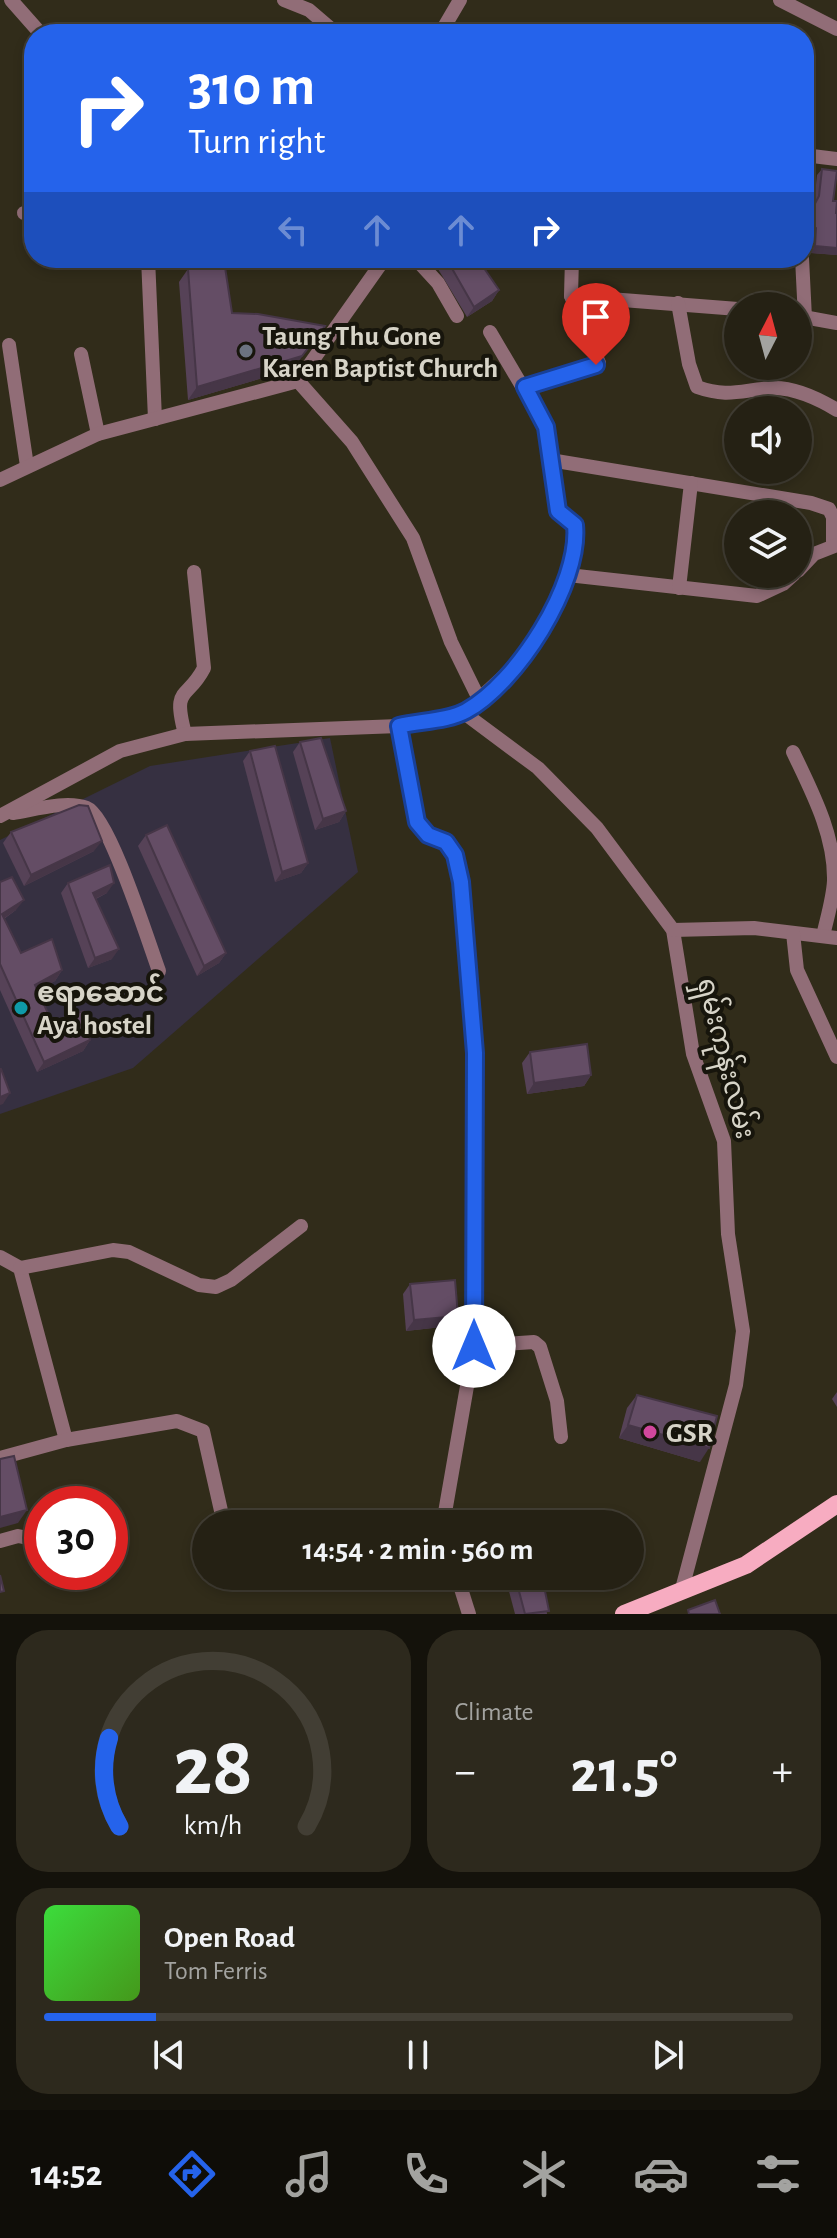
<!DOCTYPE html>
<meta charset="utf-8">
<style>
:root{--surface:#252114;--page:#2d291d;--text:#f1f3f6;--muted:#a3a3a0;--line:#423e34;--accent:#2563eb}
body{margin:0;font-family:"Alegreya Sans","Noto Sans Myanmar",sans-serif;background:var(--page);color:var(--text);height:100vh;display:flex;flex-direction:column;font-size:30px;white-space:nowrap}
*{box-sizing:border-box;margin:0}
p{font-size:26px;color:var(--muted)}
.icon{flex:none;width:44px;height:44px;fill:none;stroke:currentColor;stroke-width:2;stroke-linecap:round;stroke-linejoin:round}
.map{position:relative;height:1614px;overflow:hidden}
.details{display:flex;flex-direction:column;gap:16px;padding:16px;background:#14120b;flex:1}
.details>*{flex:none}
.top-card{position:absolute;left:24px;top:24px;width:790px;height:244px;border-radius:32px;box-shadow:0 4px 12px #0003,0 0 0 2px var(--line);background:#2563eb;color:#fff;overflow:hidden}
.needle{width:52px;rotate:6deg}
.fabs{position:absolute;left:724px;top:292px;display:grid;gap:16px}
.fabs a{display:grid;place-items:center;width:88px;height:88px;border-radius:50%;background:var(--surface);box-shadow:0 4px 12px #0003,0 0 0 2px var(--line);font-size:40px}
.speed{position:absolute;left:24px;top:1486px;display:flex;gap:16px;font-size:40px;font-weight:700;text-align:center}
.speed>*{display:grid;place-content:center;width:104px;height:104px;border-radius:50%;background:var(--surface);box-shadow:0 4px 12px #0003,0 0 0 2px var(--line);line-height:1}
.speed .limit{border:12px solid #d22;background:#fff;color:#111}
.pin{position:absolute;display:grid;place-items:center;width:68px;height:68px;color:#fff;margin:-82px -34px;border-radius:50% 50% 50% 0;rotate:-45deg;box-shadow:0 0 8px #0007}
.pin .icon{rotate:45deg}
.me{position:absolute;width:88px;margin:-44px;rotate:0deg;stroke-linejoin:round;filter:drop-shadow(0 0 6px #0008)}
.turn{display:flex;align-items:center;gap:28px;height:168px;padding:0 32px;font-size:36px}
.turn .icon{width:104px;height:104px;stroke-width:2.5}
.turn b{display:block;font-size:56px;line-height:68px}
.lanes{display:flex;align-items:center;height:76px;padding:0 32px;background:#0003;justify-content:center;gap:40px;direction:ltr}
.lanes .off{opacity:.35}
.big{font-size:60px;font-weight:700;line-height:1.1}
.details .widget{flex:1;display:flex;flex-direction:column;justify-content:center;gap:12px;min-width:0;padding:0 28px;border-radius:32px;background:var(--page)}
.details .dial{align-items:center;gap:0}
.dial svg{height:208px;overflow:visible;fill:none;stroke:var(--line);stroke-width:7;stroke-linecap:round;text-anchor:middle}
.dial text{fill:var(--text);stroke:none}
.song{display:flex;align-items:center;gap:24px}
.cover{width:96px;height:96px;border-radius:12px;background:linear-gradient(135deg,hsl(120 70% 55%),hsl(100 70% 35%))}
.played{height:8px;border-radius:4px;background:linear-gradient(90deg,var(--accent) 15%,var(--line) 15%)}
.keys{display:flex;justify-content:space-around;direction:ltr}
.heat{display:flex;justify-content:space-between;align-items:center;font-size:44px;direction:ltr}
.details .tiles{flex:1;display:grid;gap:16px;grid-template-columns:1fr 1fr}
.widget:last-child{grid-column:span 2}
.trip{position:absolute;left:192px;top:1510px;width:452px;height:80px;border-radius:40px;background:var(--surface);box-shadow:0 4px 12px #0003,0 0 0 2px var(--line);font-weight:700;line-height:80px;text-align:center}
.tab-bar{display:flex;height:128px;justify-content:space-around;align-items:center;background:#0f0d08;color:var(--muted)}
.tab-bar .icon{width:56px;height:56px}
.tab-bar .active{color:var(--accent)}
.tab-bar b{font-size:36px;color:var(--text)}
.map>svg:first-child{display:block}
</style>
<div class="map">
<svg width="837" height="1614" viewBox="0 0 837 1614">
<rect width="100%" height="100%" fill="#312c1a"/>
<path fill="#363041" d="M330,738L358,872L133,1068L0,1114V840L150,766Z"/>
<g fill="none" stroke-linecap="round" stroke-linejoin="round">
<g stroke="#916d77" stroke-width="14">
<path d="M11,0L41,34"/>
<path d="M284,0L309,10L337,34"/>
<path d="M780,0L837,29"/>
<path d="M440,34L460,0"/>
<path d="M804,155L837,159"/>
<path d="M804,202L809,155"/>
<path d="M24,213L34,214"/>
<path d="M148,258L155,419"/>
<path d="M415,258L438,283L457,316"/>
<path d="M802,258L805,318"/>
<path d="M571,296L738,309"/>
<path d="M678,303L689,364L697,387C728,398 741,390 772,388C793,387 819,399 837,410"/>
<path d="M798,316L837,323"/>
<path d="M490,332L546,427L550,460L811,503L829,509L833,517V545"/>
<path d="M9,345L27,466"/>
<path d="M81,354L98,434"/>
<path d="M298,381L352,442L413,538L451,642L480,701"/>
<path d="M298,381L385,258"/>
<path d="M525,387L599,363L571,296L572,258"/>
<path d="M0,480L98,434L298,381"/>
<path d="M798,571L814,554L837,545"/>
<path d="M568,575L757,596L783,584L794,574"/>
<path d="M679,588L691,483"/>
<path d="M464,713L538,768L597,828L673,930L693,1054L724,1141L728,1234L743,1331L736,1385L682,1589"/>
<path d="M399,726L417,822L428,835L446,842L455,855L461,882L475,1053L474,1346L443,1524"/>
<path d="M185,734C172,685 187,701 204,668L194,572"/>
<path d="M793,752C812,792 835,835 834,881C833,899 827,918 823,936"/>
<path d="M13,813C33,810 67,800 87,808C109,816 149,944 159,971"/>
<path d="M0,816L120,751L185,734L399,726L464,713L529,653L568,575L575,525L558,511L550,460"/>
<path d="M673,930L754,928L837,938"/>
<path d="M793,933L797,970L837,1057"/>
<path d="M0,1257L20,1268L66,1440"/>
<path d="M20,1268L113,1250L129,1252L199,1285L216,1287L231,1280L301,1226"/>
<path d="M474,1346L534,1342L540,1347L557,1401L561,1437"/>
<path d="M0,1458L66,1440L177,1421L203,1431L224,1524"/>
<path d="M0,1541L18,1536L42,1541"/>
<path d="M457,1576L469,1614"/>
</g>
<path stroke="#f7acc1" stroke-width="18" d="M624,1614L746,1565L837,1504"/>
</g>
<g fill="#564257">
<path d="M822,169L833,201L836,213L837,255L811,253V235L804,234L805,220L814,203L817,175Z"/>
<path d="M446,258L499,290L492,301L467,317L438,269Z"/>
<path d="M188,269L232,313L293,369L188,400L179,282Z"/>
<path d="M300,742L346,811L339,822L315,830L293,752Z"/>
<path d="M250,751L308,863L301,873L275,882L243,761Z"/>
<path d="M11,832L94,851L24,886L3,843Z"/>
<path d="M146,835L226,953L219,963L197,976L138,846Z"/>
<path d="M0,882L16,910L4,919L21,953L62,970L55,981L37,990L52,1022L90,1040L83,1051L37,1072L0,990Z"/>
<path d="M68,883L107,893L96,899L112,959L88,968L61,893Z"/>
<path d="M530,1052L591,1075L584,1086L527,1094L522,1063Z"/>
<path d="M410,1284L458,1316L451,1326L406,1331L403,1294Z"/>
<path d="M837,1392V1407L832,1399Z"/>
<path d="M637,1395L700,1462L619,1438L627,1408Z"/>
<path d="M505,1576H542L547,1614H515Z"/>
</g>
<g fill="#463647">
<path d="M809,227L816,228L811,235L804,234Z"/>
<path d="M815,246L837,248V255L811,253Z"/>
<path d="M499,290L492,301L467,317L474,307Z"/>
<path d="M325,326L293,369L188,400L197,387Z"/>
<path d="M346,811L339,822L315,830L323,819Z"/>
<path d="M102,841L94,851L24,886L31,875Z"/>
<path d="M308,863L301,873L275,882L282,872Z"/>
<path d="M114,883L107,893L86,903L93,893Z"/>
<path d="M24,900L16,910L0,921L2,914Z"/>
<path d="M119,949L112,959L88,968L95,958Z"/>
<path d="M226,953L219,963L197,976L204,966Z"/>
<path d="M62,970L55,981L28,996L35,985Z"/>
<path d="M90,1040L83,1051L37,1072L44,1062Z"/>
<path d="M591,1075L584,1086L527,1094L534,1083Z"/>
<path d="M10,1093L3,1104L0,1105V1097Z"/>
<path d="M458,1316L451,1326L406,1331L414,1320Z"/>
<path d="M628,1425L709,1448L700,1462L619,1438Z"/>
<path d="M27,1510L18,1523L0,1528V1517Z"/>
</g>
<g fill="#644d65" stroke="#463647" stroke-width="2">
<path d="M822,169L837,171L833,201H837L836,213H837V248L815,246L816,228L809,227L810,213L819,196Z"/>
<path d="M446,258H477L499,290L474,307Z"/>
<path d="M225,267L232,313L258,314L325,326L302,356L197,387L188,269Z"/>
<path d="M321,738L346,811L323,819L300,742Z"/>
<path d="M275,746L308,863L282,872L250,751Z"/>
<path d="M79,805L88,806L102,841L31,875L11,832Z"/>
<path d="M167,825L226,953L204,966L146,835Z"/>
<path d="M110,865L114,883L93,893L119,949L95,958L68,883Z"/>
<path d="M12,877L24,900L2,914L21,953L52,939L62,970L35,985L52,1022L83,1011L90,1040L44,1062L0,964V882Z"/>
<path d="M587,1044L591,1075L534,1083L530,1052Z"/>
<path d="M0,1069H1L10,1093L0,1097Z"/>
<path d="M455,1280L458,1316L414,1320L410,1284Z"/>
<path d="M637,1395L717,1416L709,1448L628,1425Z"/>
<path d="M14,1456L27,1510L0,1517V1459Z"/>
<path d="M0,1575L4,1591L0,1592Z"/>
<path d="M515,1576H542L549,1611L525,1614Z"/>
<path d="M715,1600L720,1614H689L688,1610Z"/>
</g>
<g fill="none" stroke-linecap="round" stroke-linejoin="round">
<g stroke="#184099" stroke-width="20">
<path id="route" d="M474,1346L475,1053L461,882L455,855L446,842L428,835L417,822L399,726C419,721 448,721 466,711C516,684 581,584 575,525L558,511L546,427L525,387L596,365"/>
</g>
<use href="#route" stroke="#2563eb" stroke-width="14"/>
</g>
<circle fill="#6b7280" stroke="#17150c" stroke-width="3" cx="246" cy="351" r="8"/>
<circle fill="#0f9aa8" stroke="#17150c" stroke-width="3" cx="21" cy="1008" r="8"/>
<circle fill="#d1479c" stroke="#17150c" stroke-width="3" cx="650" cy="1432" r="8"/>
<g text-anchor="middle" stroke-width="8" stroke-linejoin="round" paint-order="stroke">
<g font-size="28" font-weight="bold" fill="#d7d4c8" stroke="#17150c" text-anchor="start">
<text x="262" y="345">Taung Thu Gone<tspan x="262" dy="32">Karen Baptist Church</tspan></text>
<text x="37" y="1002">ဧရာဆောင်<tspan x="37" dy="32">Aya hostel</tspan></text>
<text x="666" y="1442">GSR</text>
</g>
<g font-size="28" fill="#d7d4c8" stroke="#17150c">
<text transform="translate(727 1058) rotate(76)" y="10">ရှမ်းကုန်းလမ်း</text>
</g>
</g>
</svg>
<div class="fabs">
<a><svg class="needle" viewBox="-14 -14 28 28"><path d="M0-13l5 13h-10z" fill="#e53935"/><path d="M0 13l5-13h-10z" fill="#a3a3a0"/></svg></a>
<a><svg class="icon" aria-label="sound" viewBox="0 0 24 24"><path d="M4 9h4l5-4v14l-5-4H4zM17 9q2 3 0 6"/></svg></a>
<a><svg class="icon" aria-label="layers" viewBox="0 0 24 24"><path d="M12 4l9 5-9 5-9-5zM3 14l9 5 9-5"/></svg></a>
</div>
<div class="speed"><div class="limit">30</div></div>
<div class="pin" style="left:596px;top:365px;background:#d93025"><svg class="icon" aria-label="arrive" viewBox="0 0 24 24"><path d="M6 21V4h12l-3 4 3 4H6"/></svg></div>
<svg class="me" style="left:474px;top:1346px" viewBox="-20 -20 40 40"><circle r="19" fill="#fff"/><path d="M0-13L10 11 0 6-10 11z" fill="#2563eb"/></svg>
<div class="trip">14:54 · 2 min · 560 m</div>
<div class="top-card">
<div class="turn"><svg class="icon" aria-label="right" viewBox="0 0 24 24"><path d="M7 20v-9h11M14 6l5 5-5 5"/></svg><div><b>310 m</b>Turn right</div></div>
<div class="lanes"><svg class="icon off" aria-label="left" viewBox="0 0 24 24"><path d="M17 20v-9H6M10 6l-5 5 5 5"/></svg><svg class="icon off" aria-label="ahead" viewBox="0 0 24 24"><path d="M12 20V5M6 11l6-6 6 6"/></svg><svg class="icon off" aria-label="ahead" viewBox="0 0 24 24"><path d="M12 20V5M6 11l6-6 6 6"/></svg><svg class="icon" aria-label="right" viewBox="0 0 24 24"><path d="M7 20v-9h11M14 6l5 5-5 5"/></svg></div>
</div>
</div>
<section class="details">
<div class="tiles">
<div class="widget dial"><svg viewBox="0 0 100 80">
<path d="M14 69A42 42 0 1 1 86 69"/>
<path d="M14 69A42 42 0 0 1 10 35" stroke="#2563eb"/>
<text x="50" y="56" font-size="32" font-weight="700">28</text>
<text x="50" y="72" font-size="11">km/h</text>
</svg></div>
<div class="widget"><p>Climate</p>
<div class="heat"><a>−</a><b class="big">21.5°</b><a>+</a></div>
</div>
<div class="widget">
<div class="song"><i class="cover"></i><div><b>Open Road</b><p>Tom Ferris</p></div></div>
<div class="played"></div>
<div class="keys"><svg class="icon" aria-label="previous" viewBox="0 0 24 24"><path d="M18 5L8 12l10 7zM5 5v14"/></svg><svg class="icon" aria-label="pause" viewBox="0 0 24 24"><path d="M8 5v14M16 5v14"/></svg><svg class="icon" aria-label="next" viewBox="0 0 24 24"><path d="M6 5l10 7-10 7zM19 5v14"/></svg></div>
</div>
</div>
</section>
<nav class="tab-bar">
<b>14:52</b>
<svg class="icon active" aria-label="directions" viewBox="0 0 24 24"><path d="M12 3l9 9-9 9-9-9zM9 14v-3h6M13 9l2 2-2 2"/></svg>
<svg class="icon" aria-label="music" viewBox="0 0 24 24"><path d="M9 18V5l10-2v13"/><circle cx="6" cy="18" r="3"/><circle cx="16" cy="16" r="3"/></svg>
<svg class="icon" aria-label="phone" viewBox="0 0 24 24"><path d="M5 4h4l2 5-3 2q2 4 5 5l2-3 5 2v4C11 20 4 13 5 4z"/></svg>
<svg class="icon" aria-label="climate" viewBox="0 0 24 24"><path d="M12 3v18M4 7l16 10M4 17L20 7"/></svg>
<svg class="icon" aria-label="car" viewBox="0 0 24 24"><path d="M5 17H2v-5l4-1 3-4h7l3 4 3 1v5h-3M9 17h6M6 11h13"/><circle cx="7" cy="17" r="2"/><circle cx="17" cy="17" r="2"/></svg>
<svg class="icon" aria-label="filters" viewBox="0 0 24 24"><path d="M4 7h16M4 17h16"/><circle cx="9" cy="7" r="2"/><circle cx="15" cy="17" r="2"/></svg>
</nav>
